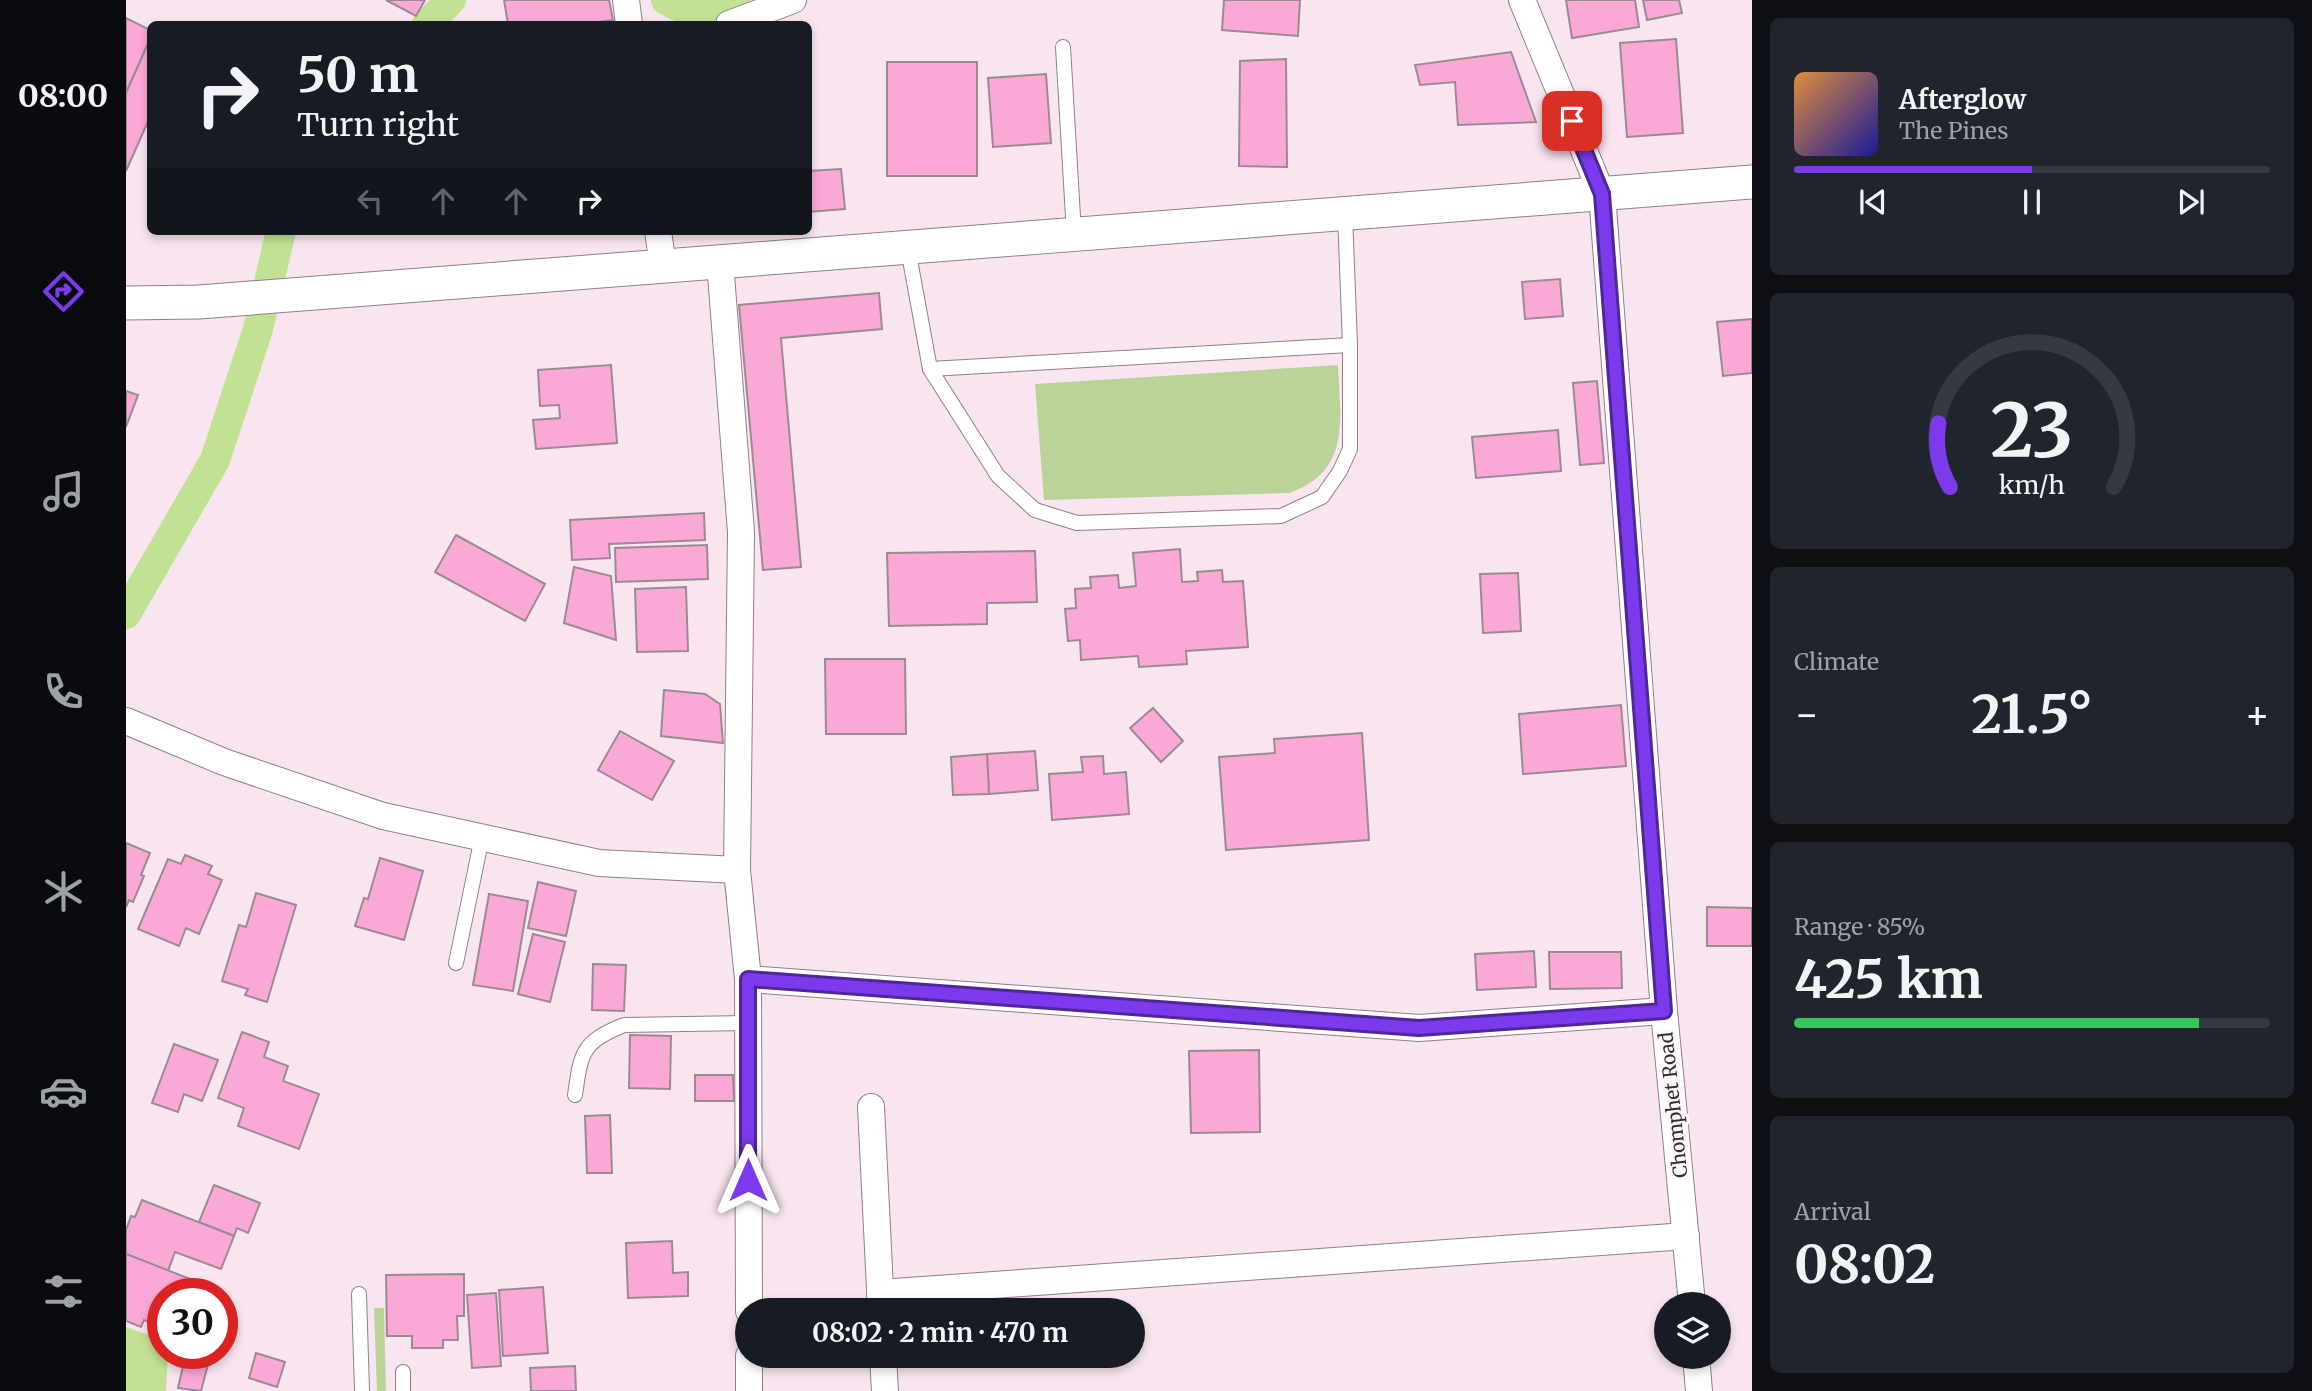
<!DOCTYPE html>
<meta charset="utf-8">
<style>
:root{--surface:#171b24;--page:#20242c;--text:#f1f3f6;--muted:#9ea1a6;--line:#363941;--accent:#7c3aed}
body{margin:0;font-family:Merriweather,serif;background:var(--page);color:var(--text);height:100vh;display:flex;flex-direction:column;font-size:26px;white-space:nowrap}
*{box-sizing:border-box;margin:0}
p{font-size:23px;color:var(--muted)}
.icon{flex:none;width:38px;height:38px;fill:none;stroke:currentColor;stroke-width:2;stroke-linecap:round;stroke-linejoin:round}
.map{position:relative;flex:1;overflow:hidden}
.sheet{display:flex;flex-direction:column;gap:18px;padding:18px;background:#0d0f14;width:560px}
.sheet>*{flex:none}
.hud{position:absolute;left:21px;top:21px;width:665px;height:214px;border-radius:10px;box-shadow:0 4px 10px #0003;background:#171b24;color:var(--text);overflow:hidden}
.tools{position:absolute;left:1528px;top:1292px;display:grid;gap:14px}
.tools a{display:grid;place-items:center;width:77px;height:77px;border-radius:50%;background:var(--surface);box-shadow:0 4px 10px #0003;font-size:35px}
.speed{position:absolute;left:21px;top:1278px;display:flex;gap:14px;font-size:35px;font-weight:700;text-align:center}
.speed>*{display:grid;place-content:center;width:91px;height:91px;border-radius:50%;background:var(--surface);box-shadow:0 4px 10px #0003;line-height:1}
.speed .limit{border:10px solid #d22;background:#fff;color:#111}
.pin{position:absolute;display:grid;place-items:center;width:60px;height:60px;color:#fff;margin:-30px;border-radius:14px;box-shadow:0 4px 10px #0006}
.me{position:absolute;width:77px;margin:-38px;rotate:0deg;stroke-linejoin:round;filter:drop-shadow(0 0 5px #0008)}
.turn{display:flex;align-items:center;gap:24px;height:147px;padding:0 35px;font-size:32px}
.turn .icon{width:91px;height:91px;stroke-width:2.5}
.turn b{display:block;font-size:49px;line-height:60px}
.lanes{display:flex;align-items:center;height:66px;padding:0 35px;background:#0003;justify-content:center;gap:35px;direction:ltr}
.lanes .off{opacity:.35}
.big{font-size:52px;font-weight:700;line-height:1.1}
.sheet .card{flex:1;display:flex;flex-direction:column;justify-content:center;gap:10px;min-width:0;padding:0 24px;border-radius:10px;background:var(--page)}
.sheet .dial{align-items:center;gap:0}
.dial svg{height:182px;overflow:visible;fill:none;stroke:var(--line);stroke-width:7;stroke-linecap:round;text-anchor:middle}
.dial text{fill:var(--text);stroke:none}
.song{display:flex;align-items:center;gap:21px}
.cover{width:84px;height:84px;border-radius:10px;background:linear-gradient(135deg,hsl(30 70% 55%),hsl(240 70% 35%))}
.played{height:7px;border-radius:4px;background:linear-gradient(90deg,var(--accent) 50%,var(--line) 50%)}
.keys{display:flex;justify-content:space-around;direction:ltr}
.heat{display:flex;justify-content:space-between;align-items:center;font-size:38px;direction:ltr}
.charge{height:10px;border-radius:5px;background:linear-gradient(90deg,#34c759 85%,var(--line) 0)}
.trip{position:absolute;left:609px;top:1298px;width:410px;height:70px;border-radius:35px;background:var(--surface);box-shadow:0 4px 10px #0003;font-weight:700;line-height:70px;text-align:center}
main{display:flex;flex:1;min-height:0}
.menu{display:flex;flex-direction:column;width:126px;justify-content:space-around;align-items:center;background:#090b0e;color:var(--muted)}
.menu .icon{width:49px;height:49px}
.menu .current{color:var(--accent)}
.menu b{font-size:32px;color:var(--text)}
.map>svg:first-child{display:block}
</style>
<main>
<nav class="menu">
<b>08:00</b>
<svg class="icon current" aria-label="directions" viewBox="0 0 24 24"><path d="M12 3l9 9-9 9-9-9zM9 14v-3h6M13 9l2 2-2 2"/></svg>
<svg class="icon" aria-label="music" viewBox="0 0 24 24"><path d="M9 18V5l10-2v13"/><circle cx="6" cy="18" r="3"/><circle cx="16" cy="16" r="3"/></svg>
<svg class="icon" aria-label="phone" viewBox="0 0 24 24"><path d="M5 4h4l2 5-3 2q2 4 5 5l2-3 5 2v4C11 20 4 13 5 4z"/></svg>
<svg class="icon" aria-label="climate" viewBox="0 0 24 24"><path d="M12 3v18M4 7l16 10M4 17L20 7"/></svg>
<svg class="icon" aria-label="car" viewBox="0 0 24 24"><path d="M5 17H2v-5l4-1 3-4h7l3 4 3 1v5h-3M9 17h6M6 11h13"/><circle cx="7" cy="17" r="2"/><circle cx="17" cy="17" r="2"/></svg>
<svg class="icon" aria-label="filters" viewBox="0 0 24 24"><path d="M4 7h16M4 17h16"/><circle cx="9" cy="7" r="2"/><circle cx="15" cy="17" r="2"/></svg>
</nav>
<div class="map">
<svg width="1626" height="1391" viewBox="0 0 1626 1391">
<rect width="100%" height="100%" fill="#f9e5ef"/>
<g fill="#bad398">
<path d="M1212,365C1214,419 1226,471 1163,493L918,500L909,384Z"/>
<path d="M248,1308H258L260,1391H251Z"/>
</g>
<path fill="#c1e293" d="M0,1327L35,1339L37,1353H42L40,1391H0Z"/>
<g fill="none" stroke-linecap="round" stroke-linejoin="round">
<g stroke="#c1e293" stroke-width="30">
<path d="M540,0C574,17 576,17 609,0"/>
<path d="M301,24L325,0"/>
<path d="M0,614L89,460L132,329L155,231"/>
</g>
</g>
<g fill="#faa9d6" stroke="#9c8a93" stroke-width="2">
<path d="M260,0H299L290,16Z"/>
<path d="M378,0H483L487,20L459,24H382Z"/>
<path d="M1098,0H1174L1172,36L1096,30Z"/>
<path d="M1440,0H1509L1513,27L1446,38Z"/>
<path d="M1517,0H1553L1556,13L1521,20Z"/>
<path d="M0,18L24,30V39L0,93Z"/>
<path d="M24,39V117L0,171V93Z"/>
<path d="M1550,39L1557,133L1501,137L1494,43Z"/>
<path d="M1385,52L1410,122L1332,125L1329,82L1294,85L1289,65Z"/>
<path d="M1160,59L1161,167L1113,166L1114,61Z"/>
<rect x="761" y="62" width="90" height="114"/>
<path d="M920,74L925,143L867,147L862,78Z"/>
<path d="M715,169L719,209L682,212V171Z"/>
<path d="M1434,279L1437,316L1399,319L1396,282Z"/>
<path d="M753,293L756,329L655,338L675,567L637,570L613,305Z"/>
<path d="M1626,319V373L1597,376L1591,322Z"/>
<path d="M485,365L491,443L410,449L407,420L434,418L433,405L414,406L412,370Z"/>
<path d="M1471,381L1478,463L1454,465L1447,383Z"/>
<path d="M0,391L12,395L0,427Z"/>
<path d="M1432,430L1435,471L1350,478L1346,437Z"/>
<path d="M578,513L579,540L483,544L484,558L446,560L444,520Z"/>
<path d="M330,535L419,584L399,621L309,572Z"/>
<path d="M581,545L582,579L490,582L489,548Z"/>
<path d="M1054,549L1056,582L1072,581L1071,572L1096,570L1097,582L1117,581L1122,647L1060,651L1061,664L1013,667L1012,656L955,660L954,640L942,641L939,609L950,608L949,589L965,588L964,577L992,575L993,588L1010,586L1007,553Z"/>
<path d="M909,551L911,602L861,603V624L763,626L761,553Z"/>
<path d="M448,567L485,576L490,640L438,623Z"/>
<path d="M1392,573L1395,631L1357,633L1354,574Z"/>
<path d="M560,587L562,651L511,652L509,589Z"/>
<path d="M699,659H779L780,734H700Z"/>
<path d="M538,690L579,694L594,704L597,743L535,736Z"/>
<path d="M1495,705L1500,766L1397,774L1393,714Z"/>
<path d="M1027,708L1057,741L1035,762L1004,728Z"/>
<path d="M494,731L548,761L526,800L472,770Z"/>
<path d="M1236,733L1243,840L1100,850L1093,757L1149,753L1148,739Z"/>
<path d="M909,751L912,790L863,794L861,754Z"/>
<path d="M861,754L863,794L827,795L825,757Z"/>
<path d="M977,756L978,774L1000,772L1003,814L926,820L923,774L957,772L955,757Z"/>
<path d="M0,843L24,853L15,875L18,876L7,902L3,900L0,907Z"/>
<path d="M59,855L86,866L82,874L96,880L73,934L60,928L53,946L12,929L42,859L55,864Z"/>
<path d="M254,858L297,871L278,940L229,926L238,898L242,899Z"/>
<path d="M412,882L450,891L440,936L402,928Z"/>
<path d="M130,893L170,905L141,1002L119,995L122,989L96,981L113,925L120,927Z"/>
<path d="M363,894L402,901L387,991L347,985Z"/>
<path d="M1581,907L1626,908V946H1581Z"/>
<path d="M407,934L439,942L424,1002L392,994Z"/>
<path d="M1408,951L1410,987L1351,990L1349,954Z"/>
<path d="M1423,952H1495L1496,988L1424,989Z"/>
<path d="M467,964L500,965L498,1011L466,1010Z"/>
<path d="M116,1032L143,1042L138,1057L162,1066L157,1081L193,1094L173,1149L112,1126L118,1108L92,1098Z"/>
<path d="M504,1035L545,1036L544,1089L503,1088Z"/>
<path d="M48,1044L92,1060L76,1101L58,1094L52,1112L26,1103Z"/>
<path d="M1133,1050L1134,1132L1065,1133L1063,1051Z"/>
<path d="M569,1075H607L608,1101H569Z"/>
<path d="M484,1115L486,1173H461L459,1116Z"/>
<path d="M88,1185L134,1203L122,1233L111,1228L108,1236L73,1222Z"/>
<path d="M16,1200L108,1236L95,1269L49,1252L42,1271L0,1254V1230L5,1216L9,1217Z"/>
<path d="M546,1241L547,1273L562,1272V1296L502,1298L500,1243Z"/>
<path d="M0,1254L72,1282L67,1293H37V1328L18,1320L15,1327L0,1321Z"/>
<path d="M338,1274V1316H331L332,1340H317V1348H286V1336H261L260,1275Z"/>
<path d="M417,1287L422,1353L377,1356L373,1290Z"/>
<path d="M370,1293L375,1366L346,1368L341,1295Z"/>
<path d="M60,1353H85L75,1391L52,1388Z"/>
<path d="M130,1353L159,1362L151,1387L123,1378Z"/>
<path d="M449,1366L450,1391H405L404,1368Z"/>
</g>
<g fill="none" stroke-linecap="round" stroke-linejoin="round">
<g stroke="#917f88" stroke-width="16">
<g id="service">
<path d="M937,47L948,234"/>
<path d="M782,249L804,369L872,476L909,510L951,523L1155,516L1196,497L1214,471L1224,449V345L1219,214"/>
<path d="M804,369L1224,345"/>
<path d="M330,963L356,837"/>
<path d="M449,1095C455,1052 456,1042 498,1025L622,1023"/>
<path d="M233,1294L236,1391"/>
<path d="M277,1372V1391"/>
</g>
</g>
<g stroke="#917f88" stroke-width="28">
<g id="minor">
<path d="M500,0L503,24"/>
<path d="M1396,0L1476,194L1538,1011L1566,1304"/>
<path d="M603,24L667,0"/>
<path d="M532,231L537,266"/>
<path d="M594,262L615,532L611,870L622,979L623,1311"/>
<path d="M0,721L98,762L257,816L473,863L611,870"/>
<path d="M622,979L1293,1028L1538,1011"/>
<path d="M745,1107L755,1309"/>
<path d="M754,1293L1560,1236"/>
<path d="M623,1356V1391"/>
<path d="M757,1356L759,1391"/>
<path d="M1570,1356L1573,1391"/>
</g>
</g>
<g stroke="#917f88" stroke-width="35">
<path id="tertiary" d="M0,303L73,302L1626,182"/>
</g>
<use href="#service" stroke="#fff" stroke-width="14"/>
<use href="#minor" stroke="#fff" stroke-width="26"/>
<use href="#tertiary" stroke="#fff" stroke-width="33"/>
</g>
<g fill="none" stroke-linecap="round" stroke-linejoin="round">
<g stroke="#51269a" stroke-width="18">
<path id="route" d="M622,1180V979L1293,1028L1538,1011L1476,194L1446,121"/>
</g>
<use href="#route" stroke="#7c3aed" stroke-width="12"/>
</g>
<g text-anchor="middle" stroke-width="6" stroke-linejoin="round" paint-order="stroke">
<g font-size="19" fill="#352e31" stroke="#fef6fa">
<text transform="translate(1547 1105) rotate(-96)" y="7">Chomphet Road</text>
</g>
</g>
</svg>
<div class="tools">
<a><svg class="icon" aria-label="layers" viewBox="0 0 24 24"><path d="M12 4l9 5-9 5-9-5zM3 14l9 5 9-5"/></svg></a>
</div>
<div class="speed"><div class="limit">30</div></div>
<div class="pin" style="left:1446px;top:121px;background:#d93025"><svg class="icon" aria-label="arrive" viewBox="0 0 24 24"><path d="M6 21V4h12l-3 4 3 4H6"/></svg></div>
<svg class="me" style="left:622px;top:1180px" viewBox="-20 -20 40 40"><path d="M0-17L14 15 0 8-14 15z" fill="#7c3aed" stroke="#fff" stroke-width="4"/></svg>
<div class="trip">08:02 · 2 min · 470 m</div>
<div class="hud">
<div class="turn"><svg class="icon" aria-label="right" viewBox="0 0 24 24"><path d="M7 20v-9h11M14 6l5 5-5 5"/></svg><div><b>50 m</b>Turn right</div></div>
<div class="lanes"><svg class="icon off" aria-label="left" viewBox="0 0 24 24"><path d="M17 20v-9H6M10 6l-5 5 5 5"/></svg><svg class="icon off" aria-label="ahead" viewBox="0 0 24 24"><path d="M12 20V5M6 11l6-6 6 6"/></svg><svg class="icon off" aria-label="ahead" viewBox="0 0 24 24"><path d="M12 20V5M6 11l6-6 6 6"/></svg><svg class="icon" aria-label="right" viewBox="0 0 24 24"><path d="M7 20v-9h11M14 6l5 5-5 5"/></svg></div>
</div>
</div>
<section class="sheet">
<div class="card">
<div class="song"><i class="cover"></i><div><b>Afterglow</b><p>The Pines</p></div></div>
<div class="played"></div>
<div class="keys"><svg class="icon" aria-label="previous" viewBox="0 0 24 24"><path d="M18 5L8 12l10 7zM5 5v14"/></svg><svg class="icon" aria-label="pause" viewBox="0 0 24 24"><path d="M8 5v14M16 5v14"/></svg><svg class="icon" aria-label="next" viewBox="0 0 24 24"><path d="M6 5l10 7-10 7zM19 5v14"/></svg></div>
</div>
<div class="card dial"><svg viewBox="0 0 100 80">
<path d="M14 69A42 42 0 1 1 86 69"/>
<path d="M14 69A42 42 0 0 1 9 41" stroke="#7c3aed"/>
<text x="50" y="56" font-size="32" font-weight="700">23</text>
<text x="50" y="72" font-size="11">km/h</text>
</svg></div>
<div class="card"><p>Climate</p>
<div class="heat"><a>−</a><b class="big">21.5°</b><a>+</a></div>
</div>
<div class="card"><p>Range · 85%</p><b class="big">425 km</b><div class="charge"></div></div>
<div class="card"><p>Arrival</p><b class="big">08:02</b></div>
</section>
</main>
